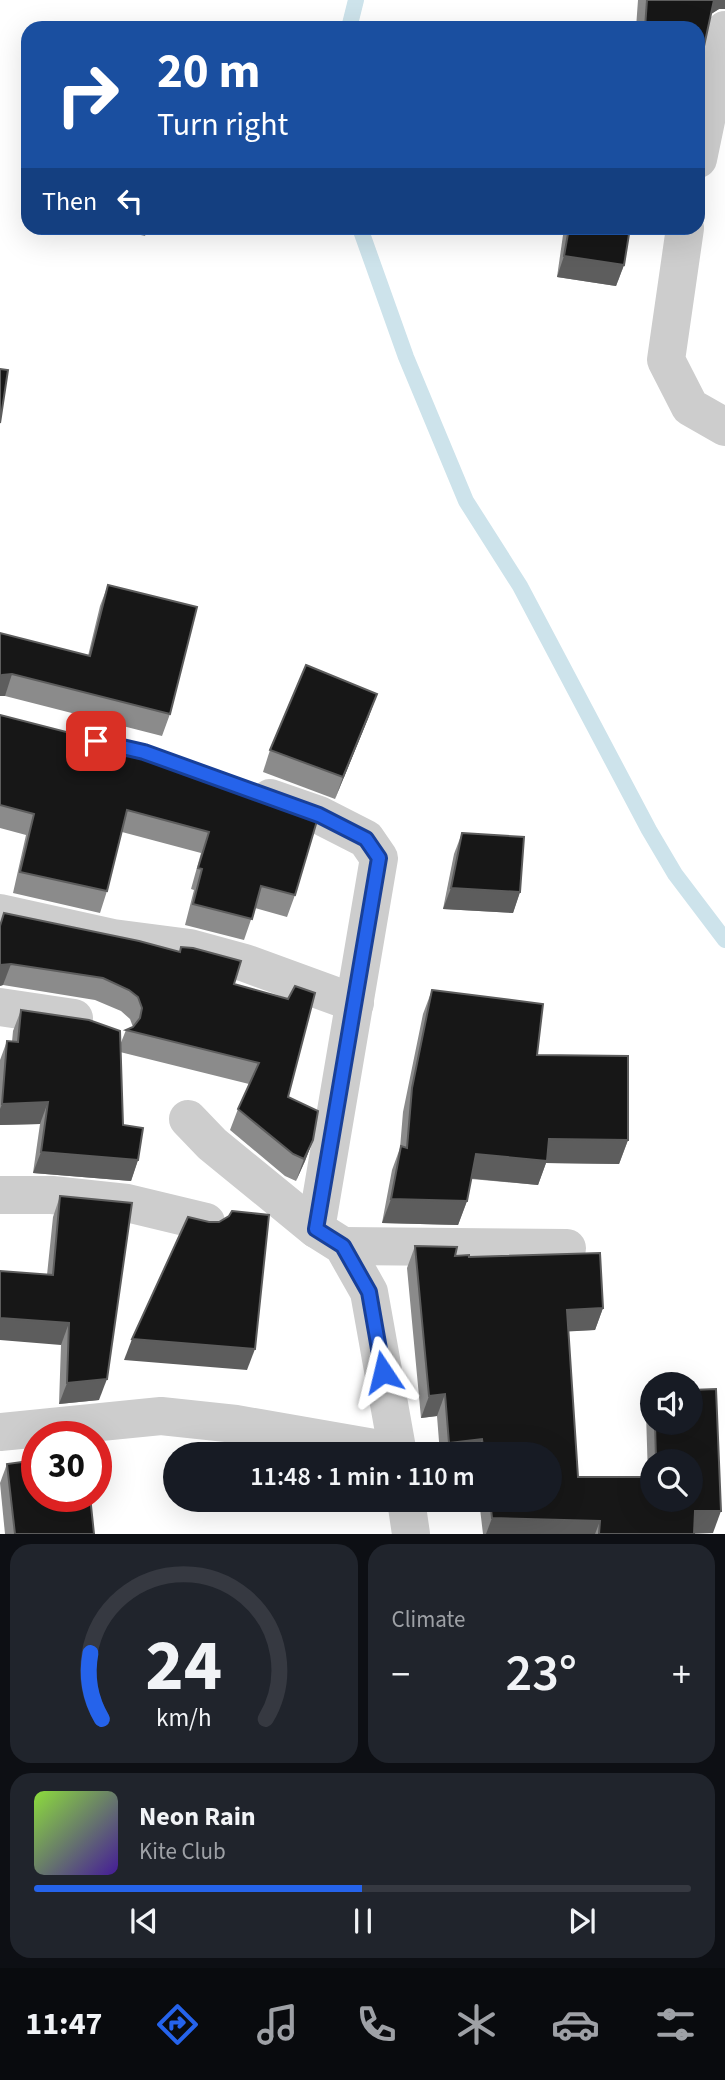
<!DOCTYPE html>
<meta charset="utf-8">
<style>
:root{--surface:#171b24;--page:#20242c;--text:#f1f3f6;--muted:#9ea1a6;--line:#363941;--accent:#2563eb}
body{margin:0;font-family:"Source Sans 3",sans-serif;background:var(--page);color:var(--text);height:100vh;display:flex;flex-direction:column;font-size:26px;white-space:nowrap}
*{box-sizing:border-box;margin:0}
p{font-size:23px;color:var(--muted)}
.icon{flex:none;width:38px;height:38px;fill:none;stroke:currentColor;stroke-width:2;stroke-linecap:round;stroke-linejoin:round}
.map{position:relative;height:1534px;overflow:hidden}
.side{display:flex;flex-direction:column;gap:10px;padding:10px;background:#0d0f14;flex:1}
.side>*{flex:none}
.banner{position:absolute;left:21px;top:21px;width:684px;height:214px;border-radius:21px;box-shadow:0 7px 28px #0002;background:#1a4fa0;color:#fff;overflow:hidden}
.fabs{position:absolute;left:640px;top:1372px;display:grid;gap:14px}
.fabs a{display:grid;place-items:center;width:63px;height:63px;border-radius:50%;background:var(--surface);box-shadow:0 7px 28px #0002;font-size:35px}
.speed{position:absolute;left:21px;top:1421px;display:flex;gap:14px;font-size:35px;font-weight:700;text-align:center}
.speed>*{display:grid;place-content:center;width:91px;height:91px;border-radius:50%;background:var(--surface);box-shadow:0 7px 28px #0002;line-height:1}
.speed .limit{border:10px solid #d22;background:#fff;color:#111}
.pin{position:absolute;display:grid;place-items:center;width:60px;height:60px;color:#fff;margin:-30px;border-radius:14px;box-shadow:0 4px 10px #0006}
.me{position:absolute;width:77px;margin:-38px;rotate:350deg;stroke-linejoin:round;filter:drop-shadow(0 0 5px #0008)}
.turn{display:flex;align-items:center;gap:24px;height:147px;padding:0 21px;font-size:32px}
.turn .icon{width:91px;height:91px;stroke-width:2.5}
.turn b{display:block;font-size:49px;line-height:60px}
.then{display:flex;align-items:center;height:66px;padding:0 21px;background:#0003;gap:14px;font-size:26px}
.big{font-size:52px;font-weight:600;line-height:1.1}
.side .tile{flex:1;display:flex;flex-direction:column;justify-content:center;gap:10px;min-width:0;padding:0 24px;border-radius:21px;background:var(--page)}
.side .dial{align-items:center;gap:0}
.dial svg{height:182px;overflow:visible;fill:none;stroke:var(--line);stroke-width:7;stroke-linecap:round;text-anchor:middle}
.dial text{fill:var(--text);stroke:none}
.song{display:flex;align-items:center;gap:21px}
.cover{width:84px;height:84px;border-radius:10px;background:linear-gradient(135deg,hsl(90 70% 55%),hsl(260 70% 35%))}
.played{height:7px;border-radius:4px;background:linear-gradient(90deg,var(--accent) 50%,var(--line) 50%)}
.keys{display:flex;justify-content:space-around;direction:ltr}
.heat{display:flex;justify-content:space-between;align-items:center;font-size:38px;direction:ltr}
.side .tiles{flex:1;display:grid;gap:10px;grid-template-columns:1fr 1fr}
.tile:last-child{grid-column:span 2}
.trip{position:absolute;left:163px;top:1442px;width:399px;height:70px;border-radius:35px;background:var(--surface);box-shadow:0 7px 28px #0002;font-weight:600;line-height:70px;text-align:center}
.tabs{display:flex;height:112px;justify-content:space-around;align-items:center;background:#090b0e;color:var(--muted)}
.tabs .icon{width:49px;height:49px}
.tabs .active{color:var(--accent)}
.tabs b{font-size:32px;color:var(--text)}
.map>svg:first-child{display:block}
</style>
<div class="map">
<svg width="725" height="1534" viewBox="0 0 725 1534">
<rect width="100%" height="100%" fill="#fff"/>
<g fill="none" stroke-linecap="round" stroke-linejoin="round">
<g stroke="#cde3eb" stroke-width="16">
<path d="M349,28L356,0"/>
<path d="M360,228L406,357L466,501L520,586L649,830L675,874L725,940"/>
</g>
<g stroke="#cdcdcd" stroke-width="38">
<path d="M698,159L725,30"/>
<path d="M685,228L666,360L690,407L725,427"/>
<path d="M270,798L319,815L366,839L379,858L316,1229L343,1246L369,1292L398,1454"/>
<path d="M0,913L113,938L190,948L245,963L355,1003"/>
<path d="M0,1007L74,1018"/>
<path d="M188,1119L212,1144L316,1229"/>
<path d="M0,1195H52L127,1203L206,1222"/>
<path d="M343,1246L567,1248"/>
<path d="M0,1432L161,1416L236,1424L397,1452"/>
<path d="M406,1500L411,1534"/>
</g>
</g>
<g fill="#8b8b8b" fill-rule="evenodd">
<path d="M638,0H725V9H719L711,14L698,28H636Z"/>
<path d="M110,228H148L145,236Z"/>
<path d="M564,228H630L624,265L616,286L557,277Z"/>
<path d="M108,585L170,714L162,736L5,696L0,633L88,656L100,606Z"/>
<path d="M0,715L144,752L295,895L287,917L255,908L244,940L185,925L194,890L191,889L201,853L122,832L107,891L100,913L13,893L26,835L0,828Z"/>
<path d="M369,716L335,799L263,772L270,750Z"/>
<path d="M462,833L520,892L513,913L443,909L454,854Z"/>
<path d="M4,913L234,984L288,1097L313,1140L305,1161L296,1181L285,1176L230,1130L238,1109L249,1084L120,1052L123,1125L138,1160L131,1181L33,1173L40,1124L0,1125V1060L7,1041L12,1042L13,1031L21,1010L120,1045L126,1030L133,1027L130,1019L121,1011L95,1000L3,985L0,986V924Z"/>
<path d="M432,990L537,1055L628,1140L619,1164L546,1163L538,1185L471,1179L467,1201L458,1225L382,1223L392,1170L400,1148L403,1112L423,1014Z"/>
<path d="M60,1196L99,1400L59,1404L61,1345L47,1275L53,1217Z"/>
<path d="M415,1246L455,1256L469,1257L603,1308L595,1330L568,1331L578,1477H648L646,1413L653,1394V1423H691L713,1533L694,1534H483L479,1500H550V1454H440L437,1416L421,1418L407,1268ZM653,1461H691L653,1500Z"/>
<path d="M7,1464L94,1534H5L0,1483Z"/>
</g>
<g fill="#5d5d5d">
<path d="M713,0H725V9H719L708,16Z"/>
<path d="M564,256L624,265L616,286L557,277Z"/>
<path d="M12,674L5,696H0V676L2,675Z"/>
<path d="M377,694L369,716L335,799L343,777Z"/>
<path d="M451,888L520,892L513,913L443,909Z"/>
<path d="M11,964L3,985L0,986V965Z"/>
<path d="M48,1102L40,1124L0,1125V1109L2,1104Z"/>
<path d="M549,1139L628,1140L619,1164L546,1163L538,1185L467,1178L476,1154Z"/>
<path d="M313,1140L305,1161L296,1181L304,1159Z"/>
<path d="M41,1152L138,1160L131,1181L33,1173Z"/>
<path d="M391,1199L467,1201L458,1225L382,1223Z"/>
<path d="M603,1308L595,1330L559,1332L567,1310Z"/>
<path d="M0,1318L69,1323L61,1345L0,1340Z"/>
<path d="M132,1339L255,1349L247,1370L124,1360Z"/>
<path d="M107,1379L99,1400L59,1404L67,1383Z"/>
<path d="M445,1394L437,1416L421,1418L429,1396Z"/>
<path d="M482,1439L477,1454H445L449,1443Z"/>
<path d="M695,1511H721L713,1533H687Z"/>
<path d="M492,1518L600,1521L595,1534H486Z"/>
</g>
<g fill="#171717" stroke="#5d5d5d" stroke-width="2">
<path d="M647,0H714L698,74V28H645Z"/>
<path d="M569,228H630L624,265L564,256Z"/>
<path d="M0,369L8,370L0,423Z"/>
<path d="M108,585L197,607L170,714L12,674L2,675L0,676V633L90,656Z"/>
<path d="M306,665L377,694L343,777L270,750Z"/>
<path d="M0,715L144,752L319,814L295,895L261,886L252,919L193,904L202,869L198,868L209,832L127,810L107,891L20,872L34,814L0,805Z"/>
<path d="M462,833L524,837L520,892L451,888Z"/>
<path d="M4,913L139,941L180,952L181,947L193,948L241,961L234,984L288,999L295,986L315,993L288,1097L318,1111L313,1140L304,1159L293,1154L238,1109L259,1063L126,1030L133,1027L140,1018L142,1008L138,997L129,990L103,978L11,964L0,965V926Z"/>
<path d="M432,990L543,1004L537,1055L628,1056V1140L549,1139L547,1161L476,1154L467,1201L391,1199L401,1146L407,1148L412,1088Z"/>
<path d="M21,1010L89,1020L120,1031L123,1125L143,1128L138,1160L41,1152L48,1102L2,1104L7,1041L18,1042Z"/>
<path d="M60,1196L132,1203L107,1379L67,1383L69,1323L0,1318V1271L53,1275Z"/>
<path d="M232,1211L269,1215L255,1349L132,1339L188,1217L209,1222H219L229,1216Z"/>
<path d="M415,1246L457,1247L455,1256L469,1255V1257L600,1253L603,1308L567,1310L578,1477H653V1500H691V1461H656L655,1423H691V1390L716,1389L721,1511H695L694,1534H599L600,1521L492,1518L490,1500H550V1454H484L482,1439L449,1443L445,1394L429,1396Z"/>
<path d="M37,1460V1496H90L94,1534H15L7,1464Z"/>
</g>
<g fill="none" stroke-linecap="round" stroke-linejoin="round">
<g stroke="#184099" stroke-width="18">
<path id="route" d="M96,741L144,752L319,815L366,839L379,858L316,1229L343,1246L369,1292L383,1372"/>
</g>
<use href="#route" stroke="#2563eb" stroke-width="12"/>
</g>
</svg>
<div class="fabs">
<a><svg class="icon" aria-label="sound" viewBox="0 0 24 24"><path d="M4 9h4l5-4v14l-5-4H4zM17 9q2 3 0 6"/></svg></a>
<a><svg class="icon" aria-label="search" viewBox="0 0 24 24"><circle cx="10" cy="10" r="6"/><path d="M15 15l6 6"/></svg></a>
</div>
<div class="speed"><div class="limit">30</div></div>
<div class="pin" style="left:96px;top:741px;background:#d93025"><svg class="icon" aria-label="arrive" viewBox="0 0 24 24"><path d="M6 21V4h12l-3 4 3 4H6"/></svg></div>
<svg class="me" style="left:383px;top:1372px" viewBox="-20 -20 40 40"><path d="M0-17L14 15 0 8-14 15z" fill="#2563eb" stroke="#fff" stroke-width="4"/></svg>
<div class="trip">11:48 · 1 min · 110 m</div>
<div class="banner">
<div class="turn"><svg class="icon" aria-label="right" viewBox="0 0 24 24"><path d="M7 20v-9h11M14 6l5 5-5 5"/></svg><div><b>20 m</b>Turn right</div></div>
<div class="then">Then<svg class="icon" aria-label="left" viewBox="0 0 24 24"><path d="M17 20v-9H6M10 6l-5 5 5 5"/></svg></div>
</div>
</div>
<section class="side">
<div class="tiles">
<div class="tile dial"><svg viewBox="0 0 100 80">
<path d="M14 69A42 42 0 1 1 86 69"/>
<path d="M14 69A42 42 0 0 1 9 40" stroke="#2563eb"/>
<text x="50" y="56" font-size="32" font-weight="700">24</text>
<text x="50" y="72" font-size="11">km/h</text>
</svg></div>
<div class="tile"><p>Climate</p>
<div class="heat"><a>−</a><b class="big">23°</b><a>+</a></div>
</div>
<div class="tile">
<div class="song"><i class="cover"></i><div><b>Neon Rain</b><p>Kite Club</p></div></div>
<div class="played"></div>
<div class="keys"><svg class="icon" aria-label="previous" viewBox="0 0 24 24"><path d="M18 5L8 12l10 7zM5 5v14"/></svg><svg class="icon" aria-label="pause" viewBox="0 0 24 24"><path d="M8 5v14M16 5v14"/></svg><svg class="icon" aria-label="next" viewBox="0 0 24 24"><path d="M6 5l10 7-10 7zM19 5v14"/></svg></div>
</div>
</div>
</section>
<nav class="tabs">
<b>11:47</b>
<svg class="icon active" aria-label="directions" viewBox="0 0 24 24"><path d="M12 3l9 9-9 9-9-9zM9 14v-3h6M13 9l2 2-2 2"/></svg>
<svg class="icon" aria-label="music" viewBox="0 0 24 24"><path d="M9 18V5l10-2v13"/><circle cx="6" cy="18" r="3"/><circle cx="16" cy="16" r="3"/></svg>
<svg class="icon" aria-label="phone" viewBox="0 0 24 24"><path d="M5 4h4l2 5-3 2q2 4 5 5l2-3 5 2v4C11 20 4 13 5 4z"/></svg>
<svg class="icon" aria-label="climate" viewBox="0 0 24 24"><path d="M12 3v18M4 7l16 10M4 17L20 7"/></svg>
<svg class="icon" aria-label="car" viewBox="0 0 24 24"><path d="M5 17H2v-5l4-1 3-4h7l3 4 3 1v5h-3M9 17h6M6 11h13"/><circle cx="7" cy="17" r="2"/><circle cx="17" cy="17" r="2"/></svg>
<svg class="icon" aria-label="filters" viewBox="0 0 24 24"><path d="M4 7h16M4 17h16"/><circle cx="9" cy="7" r="2"/><circle cx="15" cy="17" r="2"/></svg>
</nav>
